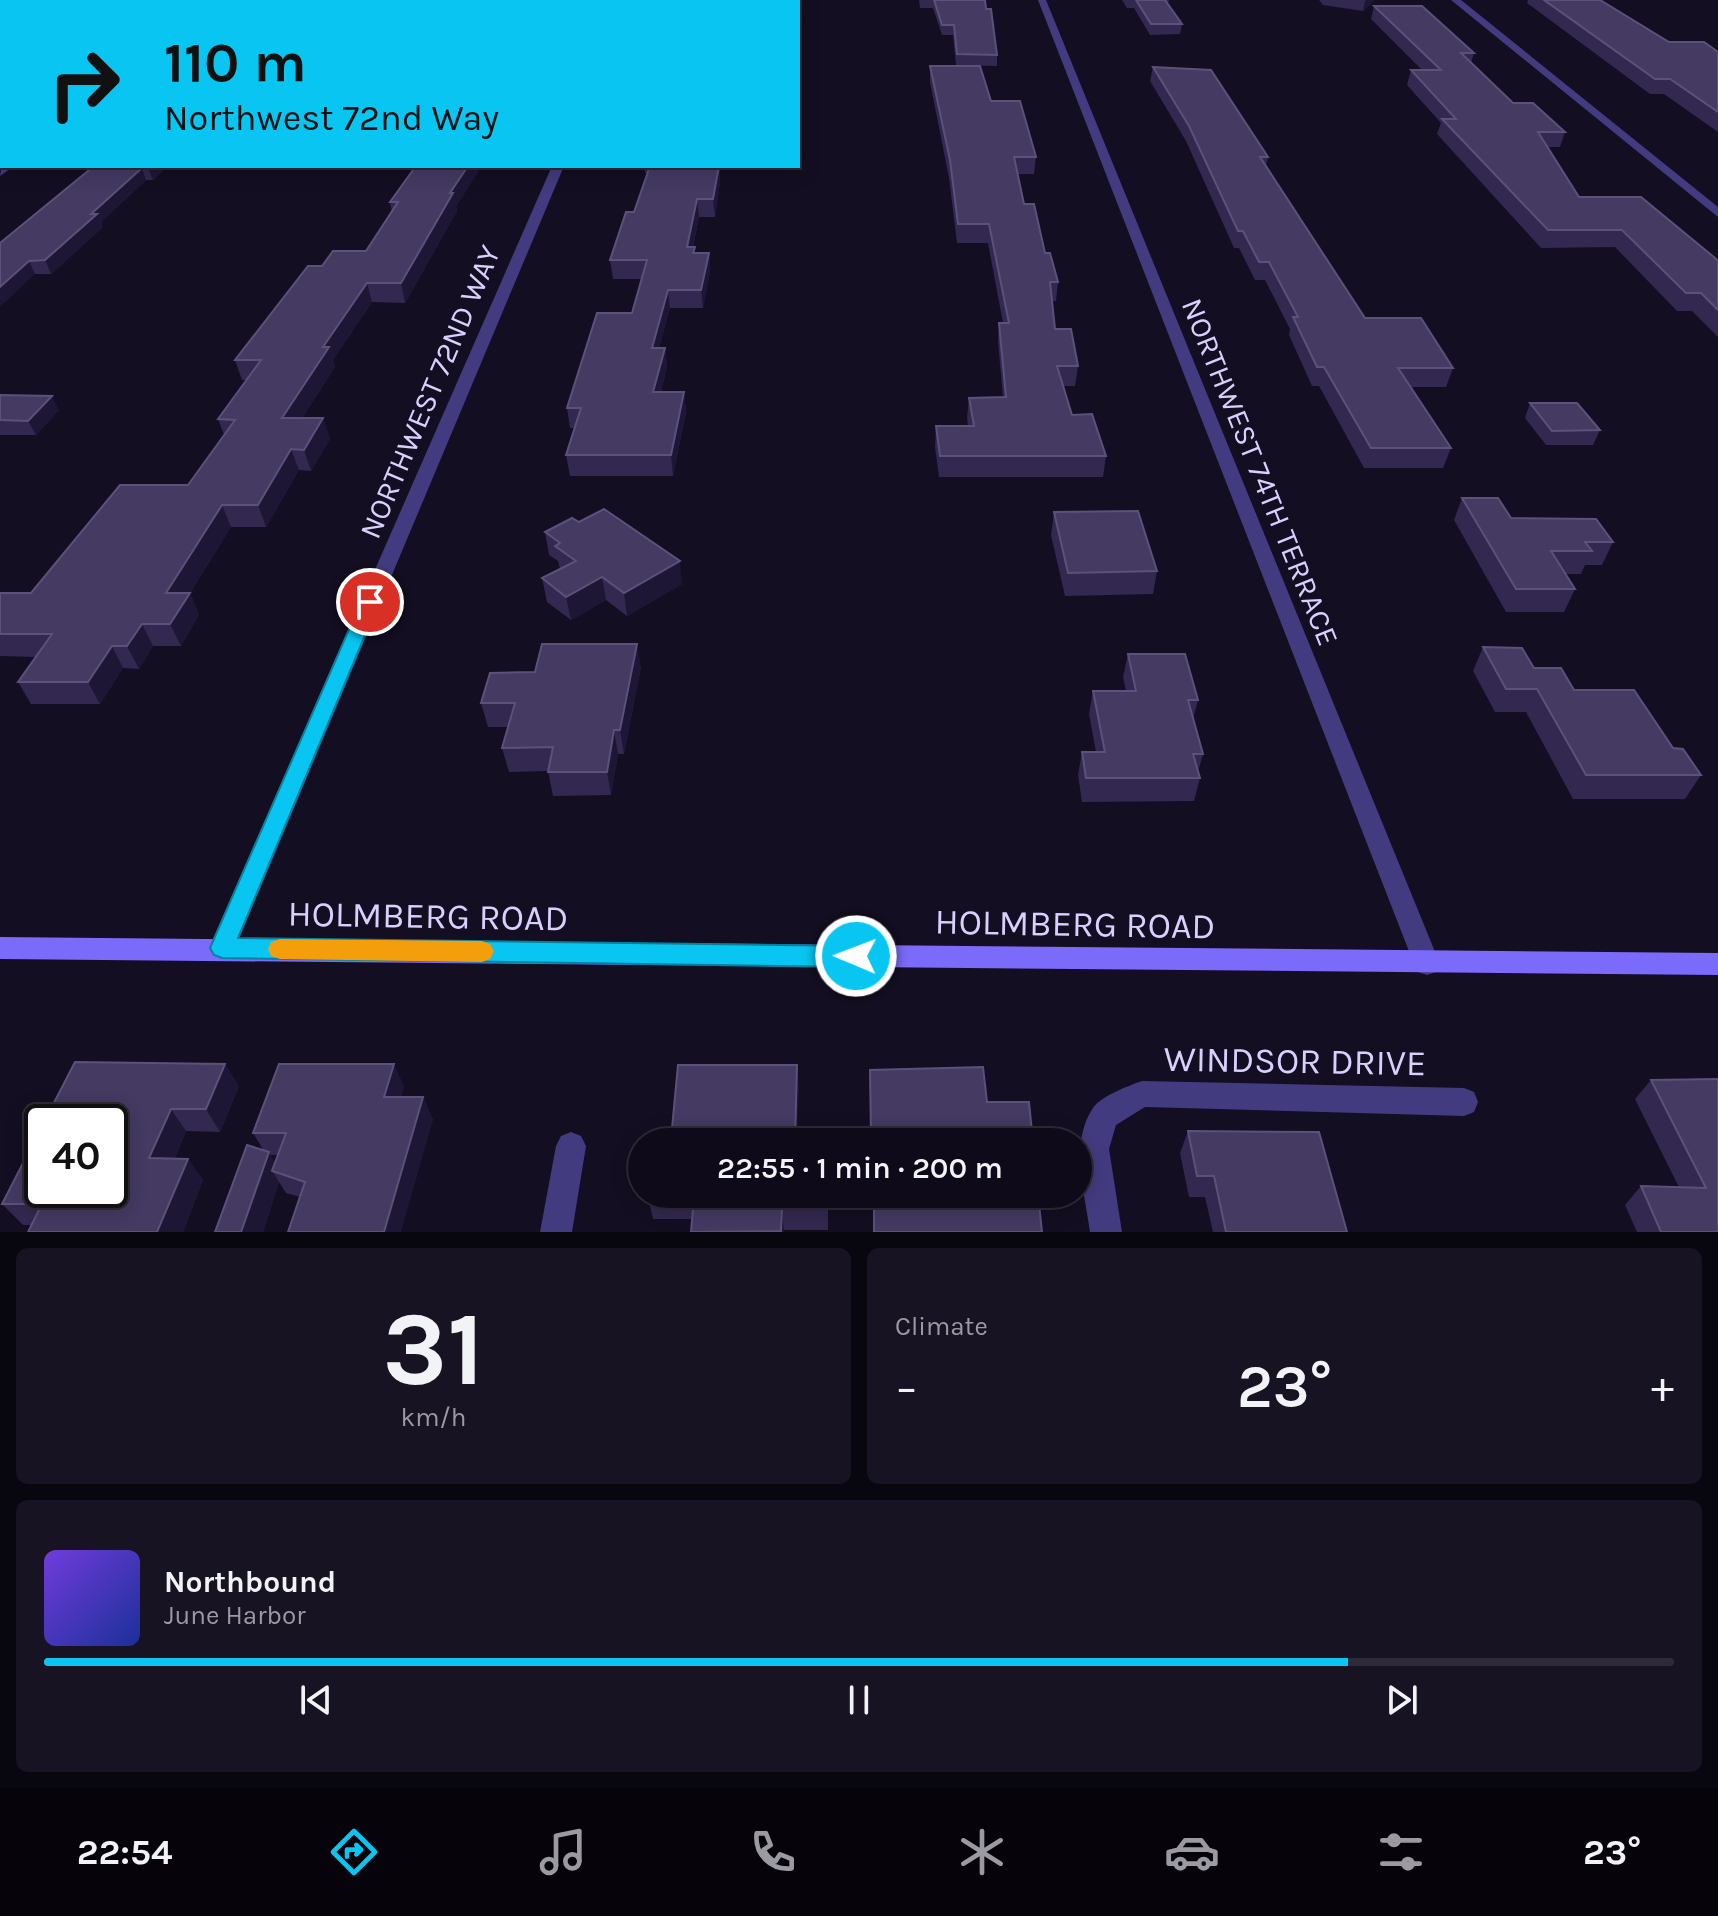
<!DOCTYPE html>
<meta charset="utf-8">
<style>
:root{--surface:#0e0a19;--page:#171322;--text:#f1f3f6;--muted:#9b9aa2;--line:#2e2b38;--accent:#08c6f1}
body{margin:0;font-family:Karla,sans-serif;background:var(--page);color:var(--text);height:100vh;display:flex;flex-direction:column;font-size:30px;white-space:nowrap}
*{box-sizing:border-box;margin:0}
p{font-size:26px;color:var(--muted)}
.icon{flex:none;width:44px;height:44px;fill:none;stroke:currentColor;stroke-width:2;stroke-linecap:round;stroke-linejoin:round}
.map{position:relative;height:1232px;overflow:hidden}
.drawer{display:flex;flex-direction:column;gap:16px;padding:16px;background:#08060e;flex:1}
.drawer>*{flex:none}
.hud{position:absolute;left:0px;top:0px;width:800px;height:168px;box-shadow:0 4px 20px #0003,0 0 0 2px var(--line);background:#08c6f1;color:#111;overflow:hidden}
.speed{position:absolute;left:24px;top:1104px;display:flex;gap:16px;font-size:40px;font-weight:700;text-align:center}
.speed>*{display:grid;place-content:center;width:104px;height:104px;border-radius:50%;background:var(--surface);box-shadow:0 4px 20px #0003,0 0 0 2px var(--line);line-height:1}
.speed .limit{border:4px solid #111;border-radius:12px;background:#fff;color:#111}
.pin{position:absolute;display:grid;place-items:center;width:68px;height:68px;color:#fff;margin:-34px;border:4px solid #fff;border-radius:50%;box-shadow:0 2px 8px #0007}
.me{position:absolute;width:88px;margin:-44px;rotate:271deg;stroke-linejoin:round;filter:drop-shadow(0 0 6px #0008)}
.turn{display:flex;align-items:center;gap:28px;height:168px;padding:0 32px;font-size:36px}
.turn .icon{width:104px;height:104px;stroke-width:2.5}
.turn b{display:block;font-size:56px;line-height:68px}
.big{font-size:60px;font-weight:600;line-height:1.1}
.drawer .tile{flex:1;display:flex;flex-direction:column;justify-content:center;gap:12px;min-width:0;padding:0 28px;border-radius:12px;background:var(--page)}
.drawer .dial{align-items:center;gap:0}
.dial b{font-size:104px;line-height:1}
.song{display:flex;align-items:center;gap:24px}
.cover{width:96px;height:96px;border-radius:12px;background:linear-gradient(135deg,hsl(260 70% 55%),hsl(230 70% 35%))}
.played{height:8px;border-radius:4px;background:linear-gradient(90deg,var(--accent) 80%,var(--line) 80%)}
.keys{display:flex;justify-content:space-around;direction:ltr}
.heat{display:flex;justify-content:space-between;align-items:center;font-size:44px;direction:ltr}
.drawer .tiles{flex:1;display:grid;gap:16px;grid-template-columns:1fr 1fr}
.tile:last-child{grid-column:span 2}
.trip{position:absolute;left:628px;top:1128px;width:464px;height:80px;border-radius:40px;background:var(--surface);box-shadow:0 4px 20px #0003,0 0 0 2px var(--line);font-weight:600;line-height:80px;text-align:center}
.dock{display:flex;height:128px;justify-content:space-around;align-items:center;background:#06040a;color:var(--muted)}
.dock .icon{width:56px;height:56px}
.dock .selected{color:var(--accent)}
.dock b{font-size:36px;color:var(--text)}
.map>svg:first-child{display:block}
</style>
<div class="map">
<svg width="1718" height="1232" viewBox="0 0 1718 1232">
<rect width="100%" height="100%" fill="#130e21"/>
<g fill="none" stroke-linecap="round" stroke-linejoin="round">
<g fill="#433b7f" fill-rule="evenodd">
<path d="M1038,0H1046L1440,964L1436,972L1427,975L1418,972L1414,964Z"/>
<path d="M1451,0H1461L1718,207V217Z"/>
<path d="M2,165V166H14L0,176Z"/>
<path d="M552,166H564L235,948L231,956L222,959L213,956L209,948Z"/>
<path d="M1142,1081L1464,1088L1474,1092L1478,1102L1474,1112L1464,1116L1145,1107L1116,1125L1109,1149L1122,1232H1090C1085,1194 1069,1143 1093,1108C1101,1096 1128,1086 1142,1081Z"/>
<path d="M571,1132L581,1136L586,1146L572,1232H540L556,1146L561,1136Z"/>
</g>
<path fill="#7a6bfa" fill-rule="evenodd" d="M0,937L1718,953V975L0,959Z"/>
</g>
<g fill="#33284f" fill-rule="evenodd">
<path d="M919,0H985L997,55V66L956,65L953,35H942L933,8H920Z"/>
<path d="M1122,0H1169L1168,4L1182,24L1180,34L1150,35L1134,8H1127Z"/>
<path d="M1319,0H1374L1363,11L1323,5Z"/>
<path d="M1528,0H1600L1669,42L1718,52V132L1664,94H1650L1527,3Z"/>
<path d="M1374,6L1474,53L1471,63L1513,103L1565,132L1560,147H1548L1579,197L1718,261V337L1692,311H1677L1615,247L1541,248L1437,134L1441,123L1407,85L1411,70H1422L1371,19Z"/>
<path d="M930,66L991,101L1036,157L1034,174H1018L1024,204L1058,282L1056,301H1052L1055,329L1078,366L1075,386H1064L1072,415L1106,456L1103,477H939L935,447L936,426H968L967,418L969,398L1003,397L998,342L999,323H1003L988,243H957L949,178L930,82Z"/>
<path d="M1153,67L1268,157L1266,166L1365,318L1453,368L1446,387H1411L1451,448L1443,468H1364L1319,386H1312L1289,335L1290,329L1265,280H1255L1239,248H1234L1186,141L1150,81Z"/>
<path d="M94,166H167L153,180H146L101,222L103,227L51,274H35L0,243Z"/>
<path d="M645,166H719L720,182L715,217H699L693,247L695,253H709L710,271L703,308H670L659,348H665L667,367L661,392H684L686,412L673,476H570L566,455L575,428H570L567,408L632,313L642,279H613L610,260L634,212L648,173H645Z"/>
<path d="M390,202L456,207L457,211L405,303L372,302L333,360L335,367L302,418H323L330,439L311,471L299,470L266,527H231L190,593L199,615L181,646H153L139,669L123,668L100,704H31L18,682L36,657L0,656V593H31L188,485L224,435L218,419L247,380H242L235,360L322,266L366,251L392,212Z"/>
<path d="M0,395L59,410L36,435H0Z"/>
<path d="M1530,403L1600,430L1593,445H1546L1525,418Z"/>
<path d="M1462,498L1511,518L1613,542L1602,565H1585L1581,574H1566L1575,589L1564,612H1506L1454,520Z"/>
<path d="M1054,512L1157,571L1153,594L1065,596L1051,535Z"/>
<path d="M545,532L682,584L627,616L606,600L571,620L547,602L542,578L560,569L558,561L549,555Z"/>
<path d="M1483,647L1534,668L1574,690L1673,748L1701,775L1685,799H1573L1526,712H1495L1473,671Z"/>
<path d="M1128,654L1198,700L1193,719L1203,754L1198,772L1200,778L1194,801L1082,802L1078,775L1082,752H1096L1089,714L1093,691H1126L1123,677Z"/>
<path d="M641,667L624,754H618L611,795L553,796L548,771L509,772L502,748L508,727H488L481,703L535,672Z"/>
<path d="M870,1070L987,1102L1033,1142H871Z"/>
<path d="M1718,1079V1232H1637L1625,1205L1641,1186L1679,1187L1635,1099L1651,1080Z"/>
<path d="M239,1086L220,1132L186,1131L175,1158L188,1159L203,1180L183,1232H28L31,1225H23L2,1204L110,1122Z"/>
<path d="M404,1086L401,1097H423L433,1120L300,1197L286,1193L279,1182L263,1232L264,1151L253,1133ZM270,1155H278L275,1163Z"/>
<path d="M1188,1131L1347,1232H1213L1205,1197H1189L1180,1153Z"/>
<path d="M828,1194V1230H784V1232H691L692,1219H653L648,1198Z"/>
</g>
<g fill="#1e1635">
<path d="M1366,0H1374L1363,11L1365,1Z"/>
<path d="M150,166H167L153,180L148,168Z"/>
<path d="M468,166H482L456,207L457,211L405,303L401,283L450,193Z"/>
<path d="M719,166L720,182L715,217L713,199Z"/>
<path d="M142,168L146,180L101,222L103,227L51,274L45,260L91,214Z"/>
<path d="M697,199L699,217L689,265L687,247Z"/>
<path d="M709,253L710,271L703,308L701,290Z"/>
<path d="M29,261L35,274L0,307V287Z"/>
<path d="M367,283L372,302L333,360L335,367L289,438L282,418L323,347Z"/>
<path d="M668,290L670,308L654,367L652,348Z"/>
<path d="M665,348L667,367L656,412L653,392Z"/>
<path d="M684,392L686,412L673,476L671,455Z"/>
<path d="M52,396L59,410L36,435L28,421Z"/>
<path d="M323,418L330,439L311,471L304,450Z"/>
<path d="M291,449L299,470L266,527L258,505Z"/>
<path d="M222,505L231,527L190,593L199,615L181,646L170,624L166,593Z"/>
<path d="M680,561L682,584L627,616L624,593Z"/>
<path d="M602,577L606,600L571,620L566,597Z"/>
<path d="M142,624L153,646L139,669L127,646Z"/>
<path d="M637,644L641,667L624,754L620,730Z"/>
<path d="M112,646L123,668L100,704L88,682Z"/>
<path d="M614,730L618,754L611,795L607,772Z"/>
<path d="M225,1064L239,1086L220,1132L206,1109Z"/>
<path d="M394,1064L404,1086L395,1120L384,1097Z"/>
<path d="M797,1065L799,1087L797,1142H795Z"/>
<path d="M423,1097L433,1120L401,1232H384Z"/>
<path d="M171,1109L186,1131L166,1180L149,1158Z"/>
<path d="M269,1152L282,1174L272,1171L279,1182L263,1232H241Z"/>
<path d="M188,1159L203,1180L183,1232H157Z"/>
<path d="M782,1209L784,1232H781Z"/>
</g>
<g fill="#443a62" stroke="#5c517a" stroke-width="2">
<path d="M288,0H300L302,2H285Z"/>
<path d="M495,0H562L561,2H493Z"/>
<path d="M692,0H764L763,2H691Z"/>
<path d="M934,0H985L986,9H991L997,55L957,54L954,25H942Z"/>
<path d="M1136,0H1165L1182,24H1151Z"/>
<path d="M1544,0H1600L1669,42H1704L1718,52V112L1670,79H1655Z"/>
<path d="M1374,6H1422L1474,53H1461L1513,103H1533L1565,132H1538L1579,197H1641L1715,258L1718,261V310L1701,293H1686L1622,230H1548L1442,119H1456L1411,70H1441Z"/>
<path d="M2,53V88L0,89V54Z"/>
<path d="M930,66H980L991,101H1020L1036,157H1014L1024,204H1034L1045,253H1050L1058,282H1050L1055,329H1071L1078,366H1057L1072,415L1092,414L1106,456H940L936,426H974L969,398L1006,397L999,323H1009L989,224H958L950,160Z"/>
<path d="M1153,67L1211,70L1268,157H1260L1365,318H1421L1453,368H1398L1451,448H1371L1324,367H1317L1293,317H1298L1269,262H1259L1243,231H1238L1189,126Z"/>
<path d="M94,166H150L148,168H142L91,214H97L45,260L29,261L0,287V243Z"/>
<path d="M416,166H468L450,193H453L401,283H367L323,347H329L282,418H323L304,450L291,449L258,505H222L166,593H190L170,624H142L127,646H112L88,682H18L52,634H0V593H31L120,485H188L235,420L218,419L261,360H235L308,266H322L333,251H366L398,202H390Z"/>
<path d="M650,166H719L713,199H697L687,247H695L693,253H709L701,290H668L652,348H665L653,392H684L671,455H566L581,408H567L597,313H632L647,260H610L626,212H634Z"/>
<path d="M0,395L52,396L28,421L0,420Z"/>
<path d="M1530,403H1577L1600,430L1552,431Z"/>
<path d="M1462,498H1498L1511,518L1596,519L1613,542H1585L1592,551H1551L1575,589H1516Z"/>
<path d="M604,509L680,561L624,593L602,577L566,597L542,578L576,561L555,546L560,543L545,532L572,518L579,522Z"/>
<path d="M1138,511L1157,571L1068,573L1054,512Z"/>
<path d="M542,644H637L620,730H614L607,772H548L553,747L502,748L515,703H481L490,673L535,672Z"/>
<path d="M1483,647L1522,648L1534,668H1561L1574,690H1634L1673,748L1683,749L1701,775H1586L1537,689H1506Z"/>
<path d="M1128,654H1185L1198,700H1188L1203,754H1193L1200,778H1086L1082,752H1105L1093,691H1136Z"/>
<path d="M75,1062L225,1064L206,1109H171L149,1158L188,1159L157,1232H28L42,1204H2L42,1126V1190H110V1122H44Z"/>
<path d="M279,1064H394L384,1097H423L384,1232H288L305,1182L272,1171L286,1133H253Z"/>
<path d="M678,1065H797L795,1142H655V1140L671,1139Z"/>
<path d="M983,1067L987,1102H1029L1033,1142H893V1135H871L870,1070Z"/>
<path d="M1718,1079V1232H1661L1641,1186L1706,1188L1651,1080Z"/>
<path d="M1188,1131L1319,1132L1347,1232H1226L1214,1176H1197Z"/>
<path d="M247,1145L269,1152L241,1232H215Z"/>
<path d="M649,1194H827V1208L782,1209L781,1231L691,1232L694,1198H648Z"/>
<path d="M894,1194H1038L1042,1232H874V1204H894Z"/>
</g>
<path fill="#08c6f1" stroke="#05819d" stroke-width="2" d="M370,597L379,602L238,938L856,946L864,949L868,956L864,964L856,967L222,958L214,955L210,948L361,602Z"/>
<path fill="#f59e0b" d="M280,939L482,941L490,944L494,951L490,959L482,962L280,959L271,956L268,949L271,942Z"/>
<g text-anchor="middle" stroke-width="8" stroke-linejoin="round" paint-order="stroke">
<g font-size="30" fill="#d9d0fd" stroke="#130e21">
<text transform="translate(430 392) rotate(-67)" y="10">NORTHWEST 72ND WAY</text>
<text transform="translate(1260 472) rotate(68)" y="10">NORTHWEST 74TH TERRACE</text>
</g>
<g font-size="36" fill="#d9d0fd" stroke="#130e21">
<text transform="translate(428 915) rotate(1)" y="13">HOLMBERG ROAD</text>
<text transform="translate(1075 923) rotate(1)" y="13">HOLMBERG ROAD</text>
<text transform="translate(1295 1060) rotate(1)" y="13">WINDSOR DRIVE</text>
</g>
</g>
</svg>
<div class="speed"><div class="limit">40</div></div>
<div class="pin" style="left:370px;top:602px;background:#d93025"><svg class="icon" aria-label="arrive" viewBox="0 0 24 24"><path d="M6 21V4h12l-3 4 3 4H6"/></svg></div>
<svg class="me" style="left:856px;top:956px" viewBox="-20 -20 40 40"><circle r="17" fill="#08c6f1" stroke="#fff" stroke-width="3"/><path d="M0-11L8 9 0 5-8 9z" fill="#fff"/></svg>
<div class="trip">22:55 · 1 min · 200 m</div>
<div class="hud">
<div class="turn"><svg class="icon" aria-label="right" viewBox="0 0 24 24"><path d="M7 20v-9h11M14 6l5 5-5 5"/></svg><div><b>110 m</b>Northwest 72nd Way</div></div>
</div>
</div>
<section class="drawer">
<div class="tiles">
<div class="tile dial"><b>31</b><p>km/h</p></div>
<div class="tile"><p>Climate</p>
<div class="heat"><a>−</a><b class="big">23°</b><a>+</a></div>
</div>
<div class="tile">
<div class="song"><i class="cover"></i><div><b>Northbound</b><p>June Harbor</p></div></div>
<div class="played"></div>
<div class="keys"><svg class="icon" aria-label="previous" viewBox="0 0 24 24"><path d="M18 5L8 12l10 7zM5 5v14"/></svg><svg class="icon" aria-label="pause" viewBox="0 0 24 24"><path d="M8 5v14M16 5v14"/></svg><svg class="icon" aria-label="next" viewBox="0 0 24 24"><path d="M6 5l10 7-10 7zM19 5v14"/></svg></div>
</div>
</div>
</section>
<nav class="dock">
<b>22:54</b>
<svg class="icon selected" aria-label="directions" viewBox="0 0 24 24"><path d="M12 3l9 9-9 9-9-9zM9 14v-3h6M13 9l2 2-2 2"/></svg>
<svg class="icon" aria-label="music" viewBox="0 0 24 24"><path d="M9 18V5l10-2v13"/><circle cx="6" cy="18" r="3"/><circle cx="16" cy="16" r="3"/></svg>
<svg class="icon" aria-label="phone" viewBox="0 0 24 24"><path d="M5 4h4l2 5-3 2q2 4 5 5l2-3 5 2v4C11 20 4 13 5 4z"/></svg>
<svg class="icon" aria-label="climate" viewBox="0 0 24 24"><path d="M12 3v18M4 7l16 10M4 17L20 7"/></svg>
<svg class="icon" aria-label="car" viewBox="0 0 24 24"><path d="M5 17H2v-5l4-1 3-4h7l3 4 3 1v5h-3M9 17h6M6 11h13"/><circle cx="7" cy="17" r="2"/><circle cx="17" cy="17" r="2"/></svg>
<svg class="icon" aria-label="filters" viewBox="0 0 24 24"><path d="M4 7h16M4 17h16"/><circle cx="9" cy="7" r="2"/><circle cx="15" cy="17" r="2"/></svg>
<b>23°</b>
</nav>
